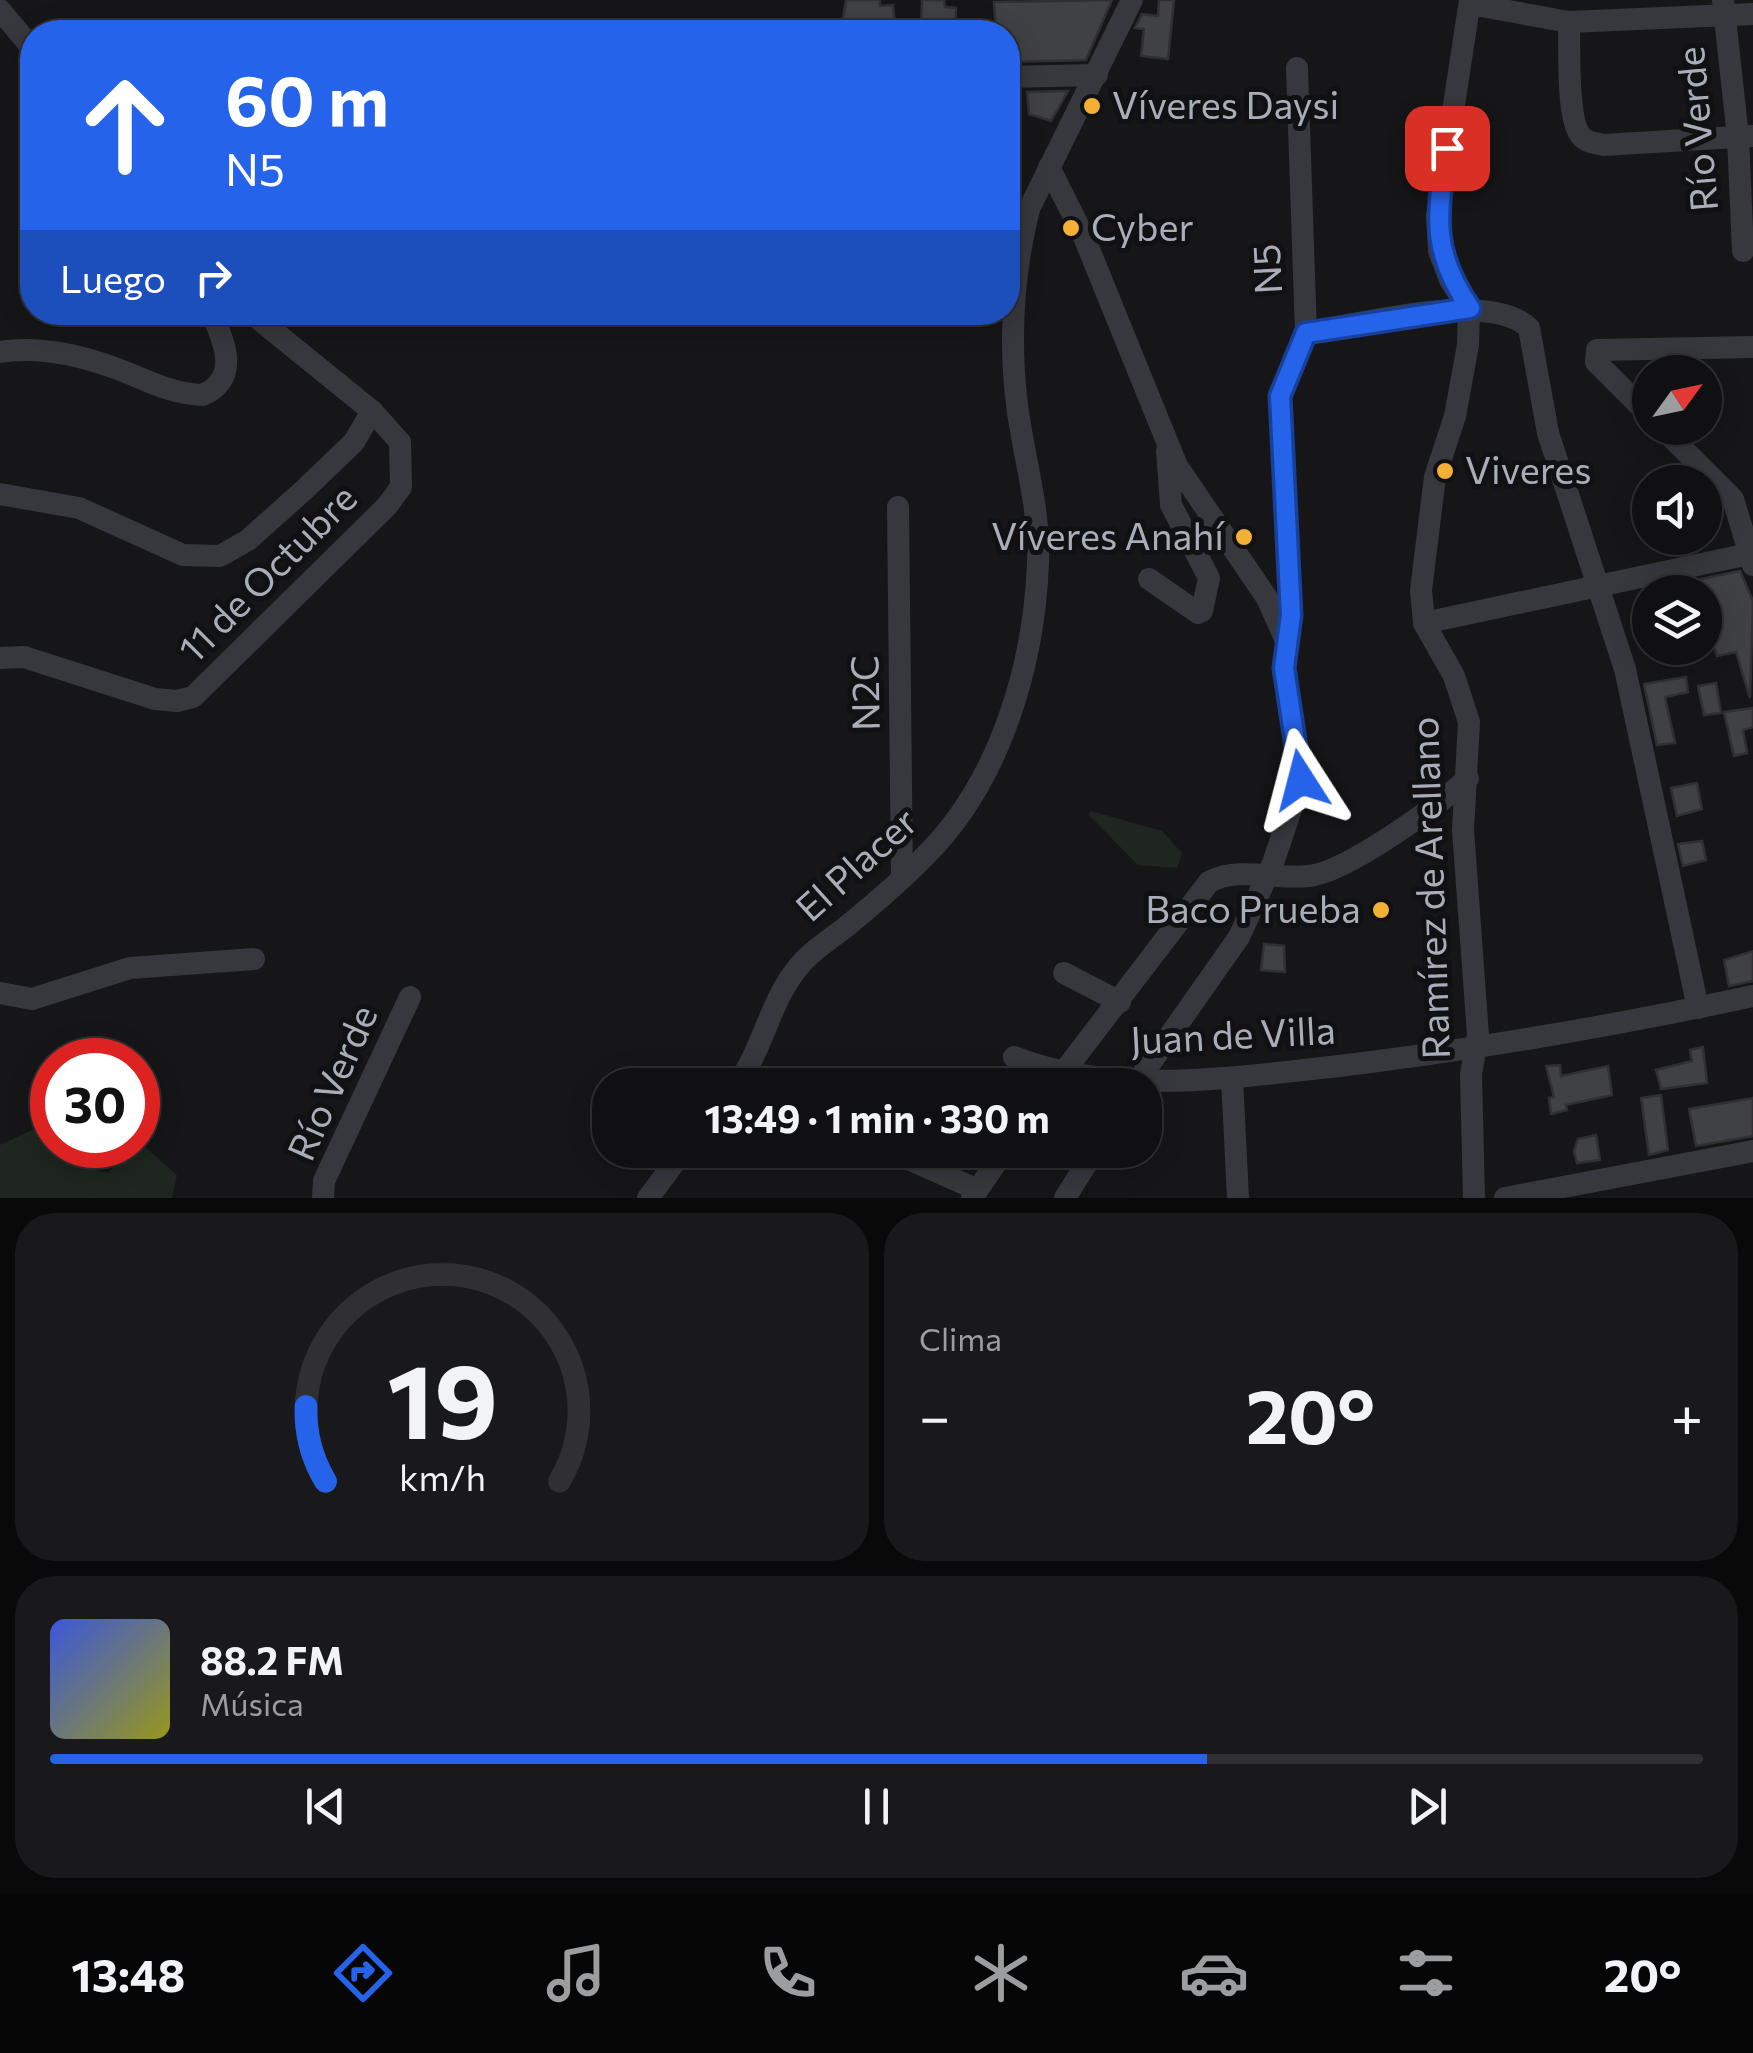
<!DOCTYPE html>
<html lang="es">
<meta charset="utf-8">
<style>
:root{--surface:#101012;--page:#19191b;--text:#f1f3f6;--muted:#9c9d9f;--line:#303032;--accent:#2563eb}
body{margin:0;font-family:Commissioner,sans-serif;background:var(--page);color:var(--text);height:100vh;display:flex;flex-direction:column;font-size:38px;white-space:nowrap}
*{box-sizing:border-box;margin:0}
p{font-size:32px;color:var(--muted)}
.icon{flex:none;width:55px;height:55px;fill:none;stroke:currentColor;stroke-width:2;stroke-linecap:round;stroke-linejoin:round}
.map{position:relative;height:1198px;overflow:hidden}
.side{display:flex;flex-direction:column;gap:15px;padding:15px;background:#09090a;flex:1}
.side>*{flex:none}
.banner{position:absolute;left:20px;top:20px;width:1000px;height:305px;border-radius:40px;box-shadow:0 5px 25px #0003,0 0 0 2px var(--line);background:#2563eb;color:#fff;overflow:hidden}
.needle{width:65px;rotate:57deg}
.buttons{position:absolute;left:1632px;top:355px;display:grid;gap:20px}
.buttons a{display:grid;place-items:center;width:90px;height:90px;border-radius:50%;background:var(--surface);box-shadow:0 5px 25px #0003,0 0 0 2px var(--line);font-size:50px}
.speed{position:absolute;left:30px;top:1038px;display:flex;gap:20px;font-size:50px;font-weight:700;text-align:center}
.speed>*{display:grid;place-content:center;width:130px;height:130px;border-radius:50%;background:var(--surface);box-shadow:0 5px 25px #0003,0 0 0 2px var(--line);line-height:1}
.speed .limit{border:15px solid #d22;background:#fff;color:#111}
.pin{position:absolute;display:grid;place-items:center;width:85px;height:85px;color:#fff;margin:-42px;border-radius:20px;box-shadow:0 5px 15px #0006}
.me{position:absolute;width:110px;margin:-55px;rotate:351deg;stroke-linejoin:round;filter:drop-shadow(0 0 8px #0008)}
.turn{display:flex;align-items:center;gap:35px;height:210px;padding:0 40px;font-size:45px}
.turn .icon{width:130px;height:130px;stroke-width:2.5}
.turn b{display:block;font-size:70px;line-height:85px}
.then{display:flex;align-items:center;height:95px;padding:0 40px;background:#0003;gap:20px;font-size:38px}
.big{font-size:75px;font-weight:700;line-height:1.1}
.side .card{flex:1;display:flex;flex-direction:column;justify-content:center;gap:15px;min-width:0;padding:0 35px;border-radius:40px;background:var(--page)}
.side .dial{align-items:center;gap:0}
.dial svg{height:260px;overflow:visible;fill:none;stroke:var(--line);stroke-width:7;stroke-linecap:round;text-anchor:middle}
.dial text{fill:var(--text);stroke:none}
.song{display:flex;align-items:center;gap:30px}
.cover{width:120px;height:120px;border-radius:15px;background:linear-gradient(135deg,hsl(230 70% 55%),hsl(60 70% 35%))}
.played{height:10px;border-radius:5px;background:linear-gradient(90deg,var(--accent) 70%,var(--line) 70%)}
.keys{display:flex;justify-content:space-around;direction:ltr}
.heat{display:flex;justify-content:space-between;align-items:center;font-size:55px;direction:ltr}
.side .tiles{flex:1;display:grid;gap:15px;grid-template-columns:1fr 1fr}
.card:last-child{grid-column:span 2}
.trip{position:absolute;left:592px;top:1068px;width:570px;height:100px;border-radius:40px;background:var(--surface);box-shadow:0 5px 25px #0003,0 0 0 2px var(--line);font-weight:700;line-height:100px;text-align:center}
.tab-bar{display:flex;height:160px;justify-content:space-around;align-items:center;background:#060607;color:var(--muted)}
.tab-bar .icon{width:70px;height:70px}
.tab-bar .selected{color:var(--accent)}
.tab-bar b{font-size:45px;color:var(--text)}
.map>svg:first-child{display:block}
</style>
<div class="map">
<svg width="1753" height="1198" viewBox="0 0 1753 1198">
<rect width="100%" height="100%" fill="#161618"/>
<g fill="#1e261f">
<path d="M1091,811L1162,831L1182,853L1177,868L1138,865L1088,814Z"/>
<path d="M42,1125L52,1145H58L74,1165L108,1173L138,1141L177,1175L172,1198H0V1145Z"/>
</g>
<g fill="#404145" stroke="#303034" stroke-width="2.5">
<path d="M846,0H880V6L893,5L895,24L882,25V31L842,24Z"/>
<path d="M922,0H944L945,7L956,8L955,32H921Z"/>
<path d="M1112,0L1086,60L1008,62V32H996L994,2Z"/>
<path d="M1159,0H1174L1168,59L1141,56L1144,29L1135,28L1142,14L1158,16Z"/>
<path d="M1068,91L1051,121L1029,114L1027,92Z"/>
<path d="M1740,571L1753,601L1750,698L1736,652L1717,656L1705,620V592H1696L1692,581Z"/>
<path d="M1686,677L1688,692L1665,697L1675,743L1657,745L1644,684Z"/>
<path d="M1716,683L1721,713L1704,715L1698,686Z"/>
<path d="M1753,708V727L1743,730L1747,753L1734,756L1724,712Z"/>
<path d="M1697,783L1702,809L1677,816L1671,788Z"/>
<path d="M1702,841L1706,860L1683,866L1678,844Z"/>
<path d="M1264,944L1284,946L1285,972L1261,970Z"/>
<path d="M1753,951V981L1729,986L1724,960Z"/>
<path d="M1703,1047L1707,1083L1661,1089L1656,1070L1692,1061L1690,1050Z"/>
<path d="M1560,1065L1561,1076L1608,1066L1612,1095L1566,1105L1567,1110L1551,1114L1549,1098L1554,1097L1546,1066Z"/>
<path d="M1661,1095L1668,1150L1649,1155L1641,1098Z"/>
<path d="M1753,1098V1136L1696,1146L1689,1109Z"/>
<path d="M1596,1135L1600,1160L1577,1163L1574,1151L1578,1139Z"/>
</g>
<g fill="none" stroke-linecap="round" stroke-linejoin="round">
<g stroke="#37383d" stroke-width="22">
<path d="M1470,0L1437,216L1439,251L1450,280L1469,309L1468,345L1455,416L1435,477L1421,590L1424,623L1454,676L1469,722L1463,830L1478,1035L1471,1074L1474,1198"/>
<path d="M1723,0L1738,137L1743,251"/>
<path d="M1470,4L1569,22L1753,14"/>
<path d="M0,10L32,48"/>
<path d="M1569,22C1570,47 1566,119 1581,136C1587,143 1596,143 1604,145L1753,136"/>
<path d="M1008,77L1097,75"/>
<path d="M1049,167L1084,237L1177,466L1267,598L1286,641"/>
<path d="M1306,333C1357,325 1489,289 1529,328L1548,433L1625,669L1698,1008"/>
<path d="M0,352C37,346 79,355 115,368C145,379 170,394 203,395C240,378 225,342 211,312"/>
<path d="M1650,416L1596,362L1597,350L1753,347"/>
<path d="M1662,428L1733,499L1753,565"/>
<path d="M0,494L79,508L183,555L220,556L248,540L304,490L354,442L372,411"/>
<path d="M898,507L902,878"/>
<path d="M1149,579L1198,613L1202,611L1209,578L1171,505L1167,451"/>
<path d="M1424,623L1749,554"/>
<path d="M0,658L24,657L155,699L177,701L193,697L387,506L401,487L400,442L372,411L250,312"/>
<path d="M1064,973L1120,1002"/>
<path d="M0,993L32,999L130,968L254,959"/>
<path d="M1014,1057C1114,1096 1227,1078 1331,1067C1473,1050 1613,1026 1753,996"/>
<path d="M1232,1078L1238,1198"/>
<path d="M1056,1082L1209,882C1238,866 1276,880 1309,876C1347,872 1439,805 1468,778"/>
<path d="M736,1085C763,1051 769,1001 800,965C812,950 831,939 847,926C874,904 902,880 926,855C1000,781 1034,666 1038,563C1040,508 1024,459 1017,405C1009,339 1013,273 1029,209L1132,0"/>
<path d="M1135,1085L1239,937L1273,863L1301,780L1283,668L1291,615L1280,396L1306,333L1297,68"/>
<path d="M888,1150L976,1189"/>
<path d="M323,1198L324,1181L410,997"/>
<path d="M648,1198L684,1150"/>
<path d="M972,1198L1005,1150"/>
<path d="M1065,1198L1095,1150"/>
<path d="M1505,1198L1753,1151"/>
</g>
</g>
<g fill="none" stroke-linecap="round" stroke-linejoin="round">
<g stroke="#184099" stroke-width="25">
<path id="route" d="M1301,780L1284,668L1291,615L1280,396L1306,333L1470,308C1430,250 1437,215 1447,148"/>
</g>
<use href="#route" stroke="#2563eb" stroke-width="18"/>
</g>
<g fill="#f2b134" stroke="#111113" stroke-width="4">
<circle cx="1092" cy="106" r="10"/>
<circle cx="1071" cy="228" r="10"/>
<circle cx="1445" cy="471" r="10"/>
<circle cx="1244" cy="537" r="10"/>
<circle cx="1381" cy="910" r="10"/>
</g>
<g text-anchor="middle" stroke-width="10" stroke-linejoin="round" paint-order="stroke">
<g font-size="38" fill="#a8adb8" stroke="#111113" text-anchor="start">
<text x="1112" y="119">Víveres Daysi</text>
<text x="1091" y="241">Cyber</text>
<text x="1465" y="484">Viveres</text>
<text x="1224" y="550" text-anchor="end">Víveres Anahí</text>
<text x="1361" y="923" text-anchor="end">Baco Prueba</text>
</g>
<g font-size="38" fill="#a8adb8" stroke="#111113">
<text transform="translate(1698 129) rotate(-95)" y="13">Río Verde</text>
<text transform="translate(1268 269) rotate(-93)" y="13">N5</text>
<text transform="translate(268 574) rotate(-45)" y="13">11 de Octubre</text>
<text transform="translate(866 693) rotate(-91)" y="13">N2C</text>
<text transform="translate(857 865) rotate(-42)" y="13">El Placer</text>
<text transform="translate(1431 888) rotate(-92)" y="13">Ramírez de Arellano</text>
<text transform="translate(1233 1036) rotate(-3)" y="13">Juan de Villa</text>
<text transform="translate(333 1083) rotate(-66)" y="13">Río Verde</text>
</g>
</g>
</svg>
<div class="buttons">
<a><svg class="needle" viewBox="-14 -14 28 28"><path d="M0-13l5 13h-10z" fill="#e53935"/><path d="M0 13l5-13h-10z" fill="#9c9d9f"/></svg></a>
<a><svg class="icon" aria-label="sound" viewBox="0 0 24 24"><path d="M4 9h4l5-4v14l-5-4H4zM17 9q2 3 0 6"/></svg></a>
<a><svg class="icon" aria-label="layers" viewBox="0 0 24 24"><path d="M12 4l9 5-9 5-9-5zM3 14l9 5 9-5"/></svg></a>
</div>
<div class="speed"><div class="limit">30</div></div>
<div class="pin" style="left:1447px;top:148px;background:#d93025"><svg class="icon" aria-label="arrive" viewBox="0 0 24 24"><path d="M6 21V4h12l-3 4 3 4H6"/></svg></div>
<svg class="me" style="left:1301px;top:780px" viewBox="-20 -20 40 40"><path d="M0-17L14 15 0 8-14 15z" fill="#2563eb" stroke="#fff" stroke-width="4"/></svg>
<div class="trip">13:49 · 1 min · 330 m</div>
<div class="banner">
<div class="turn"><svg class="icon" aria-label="ahead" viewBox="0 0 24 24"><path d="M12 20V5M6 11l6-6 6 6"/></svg><div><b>60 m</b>N5</div></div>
<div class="then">Luego<svg class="icon" aria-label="right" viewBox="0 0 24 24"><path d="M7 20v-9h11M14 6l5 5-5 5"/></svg></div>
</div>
</div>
<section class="side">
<div class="tiles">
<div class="card dial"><svg viewBox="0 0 100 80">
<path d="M14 69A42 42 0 1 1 86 69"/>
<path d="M14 69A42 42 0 0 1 8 46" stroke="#2563eb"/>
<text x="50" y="56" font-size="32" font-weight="700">19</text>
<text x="50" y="72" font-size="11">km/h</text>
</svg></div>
<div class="card"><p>Clima</p>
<div class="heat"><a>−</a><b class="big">20°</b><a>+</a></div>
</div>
<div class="card">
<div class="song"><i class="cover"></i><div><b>88.2 FM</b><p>Música</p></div></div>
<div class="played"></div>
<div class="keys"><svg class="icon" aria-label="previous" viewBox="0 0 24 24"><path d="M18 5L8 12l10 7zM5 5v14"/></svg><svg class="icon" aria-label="pause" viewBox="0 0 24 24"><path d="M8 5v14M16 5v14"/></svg><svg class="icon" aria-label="next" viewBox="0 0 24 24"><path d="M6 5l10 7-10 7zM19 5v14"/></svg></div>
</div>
</div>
</section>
<nav class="tab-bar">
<b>13:48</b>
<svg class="icon selected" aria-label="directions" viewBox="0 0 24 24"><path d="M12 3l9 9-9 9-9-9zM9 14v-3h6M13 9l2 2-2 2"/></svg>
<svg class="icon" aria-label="music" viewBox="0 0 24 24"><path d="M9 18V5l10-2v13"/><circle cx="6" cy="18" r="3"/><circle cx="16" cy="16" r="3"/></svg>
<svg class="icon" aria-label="phone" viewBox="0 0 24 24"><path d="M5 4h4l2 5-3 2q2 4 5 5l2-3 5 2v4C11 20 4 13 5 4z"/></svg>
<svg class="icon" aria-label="climate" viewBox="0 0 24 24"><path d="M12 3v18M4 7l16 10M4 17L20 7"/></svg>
<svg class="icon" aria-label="car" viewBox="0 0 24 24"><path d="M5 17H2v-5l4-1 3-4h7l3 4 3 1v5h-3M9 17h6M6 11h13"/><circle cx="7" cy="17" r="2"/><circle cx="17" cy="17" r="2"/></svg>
<svg class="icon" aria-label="filters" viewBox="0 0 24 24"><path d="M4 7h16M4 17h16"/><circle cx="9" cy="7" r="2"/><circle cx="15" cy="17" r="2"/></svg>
<b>20°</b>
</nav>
